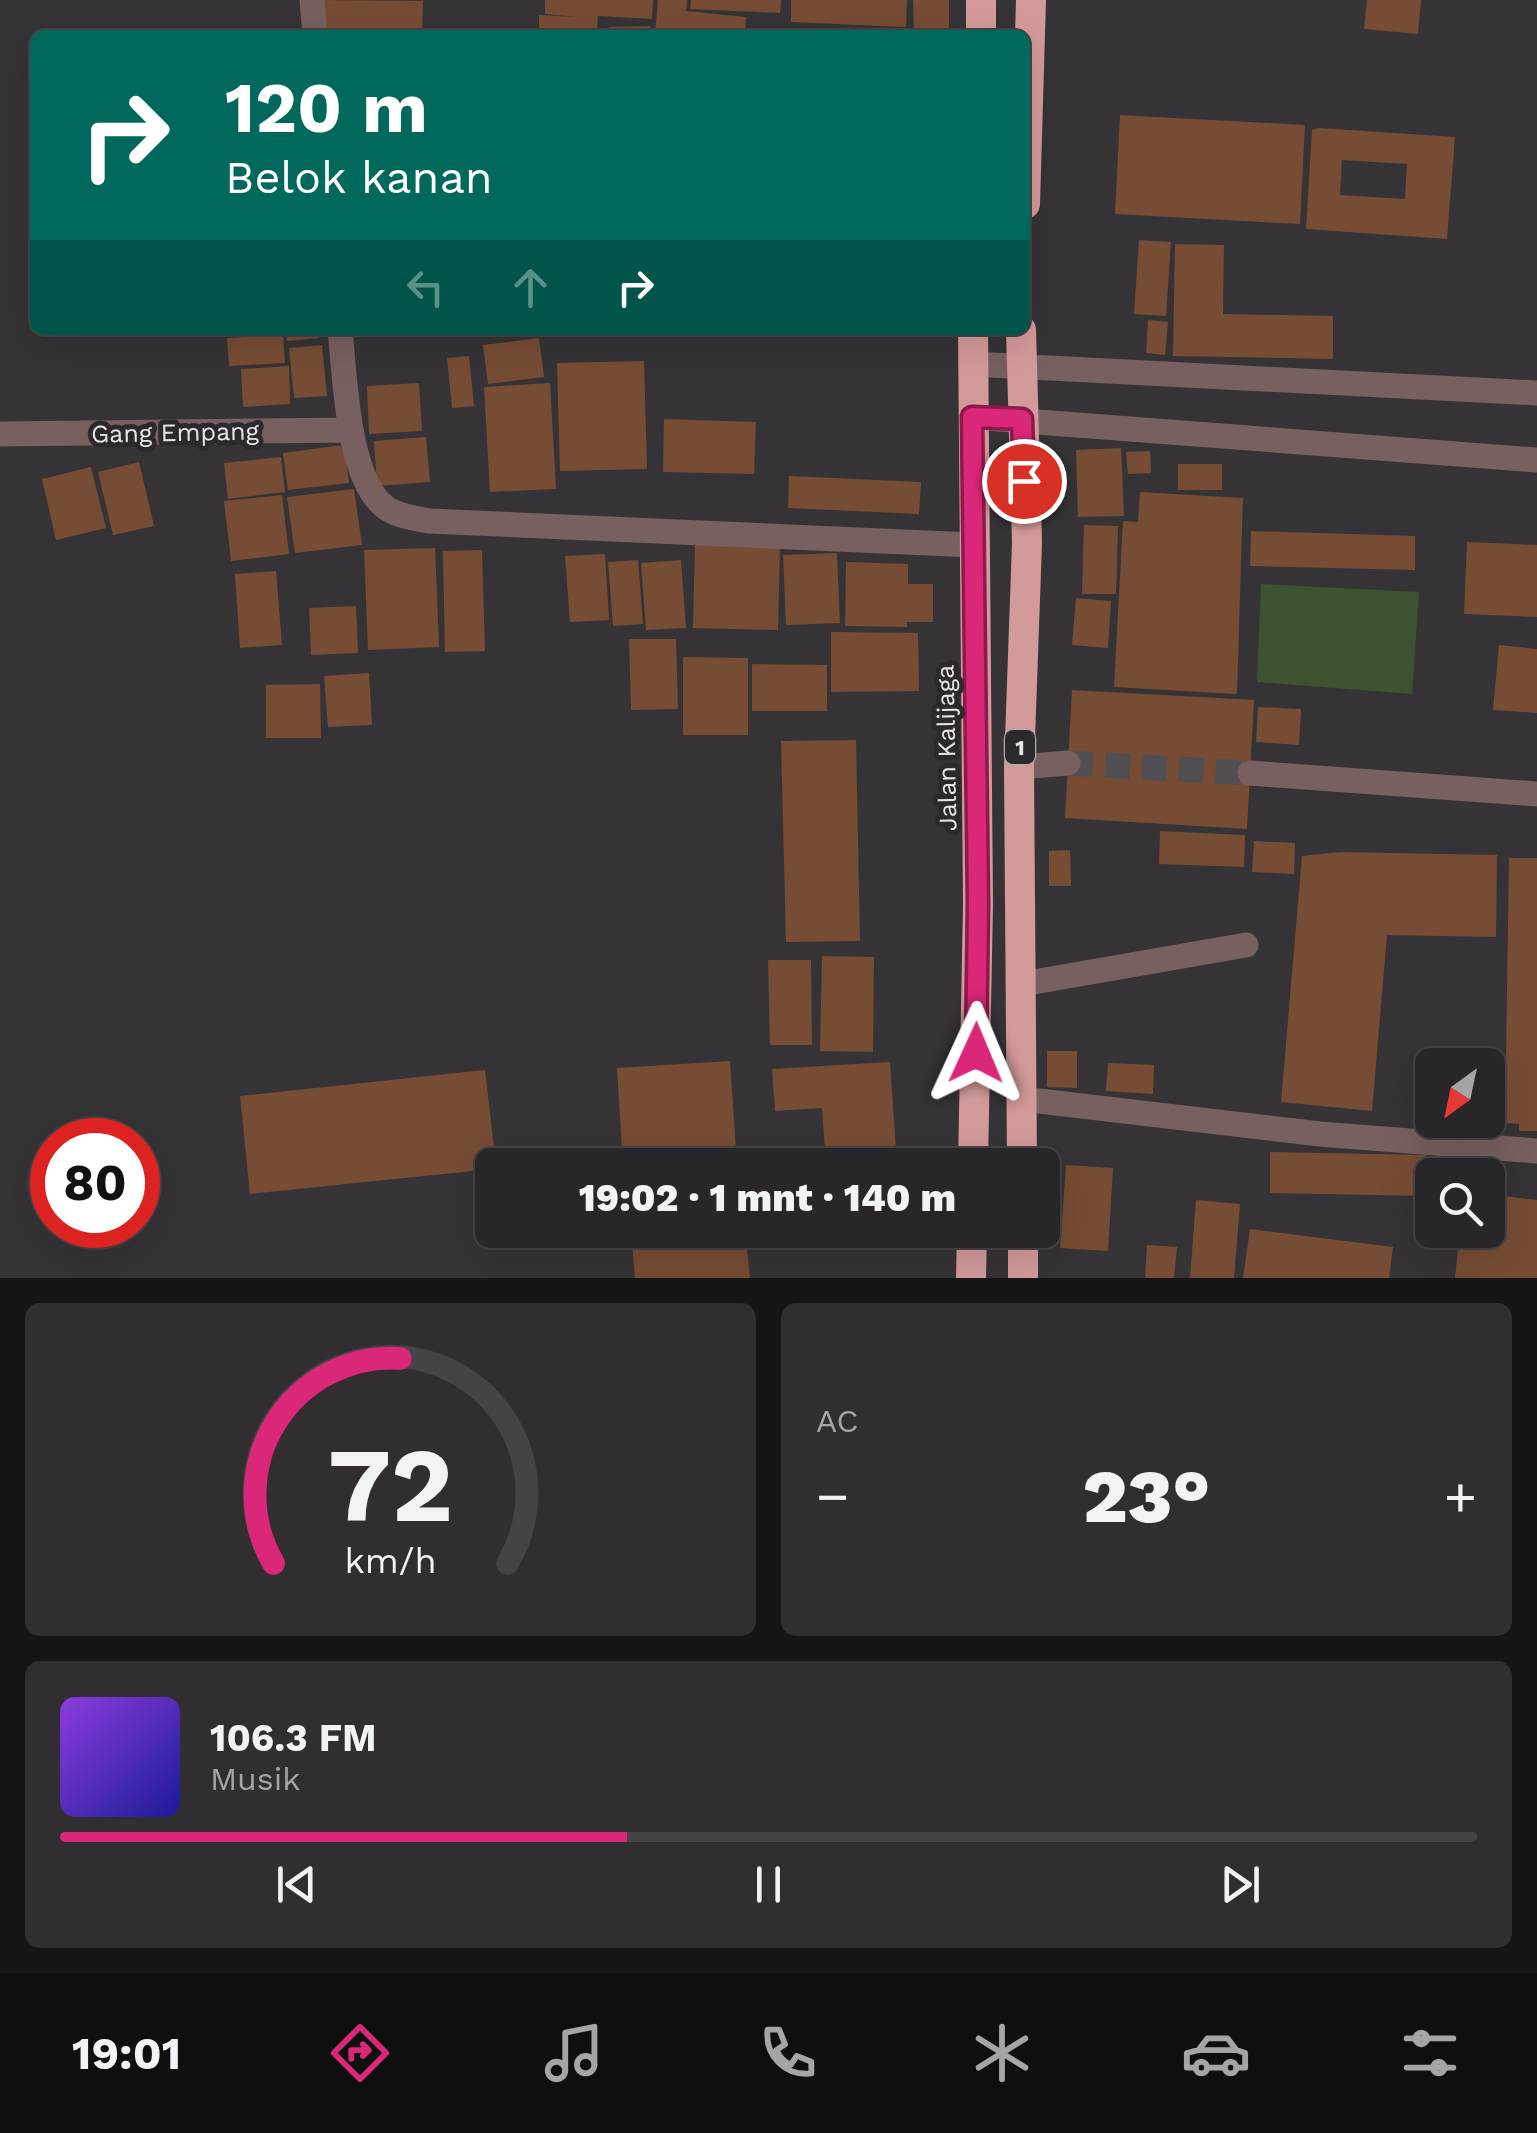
<!DOCTYPE html>
<html lang="id">
<meta charset="utf-8">
<style>
:root{--surface:#282628;--page:#302e30;--text:#f1f3f6;--muted:#a5a5a8;--line:#444345;--accent:#db2777}
body{margin:0;font-family:"Work Sans",sans-serif;background:var(--page);color:var(--text);height:100vh;display:flex;flex-direction:column;font-size:38px;white-space:nowrap}
*{box-sizing:border-box;margin:0}
p{font-size:32px;color:var(--muted)}
.icon{flex:none;width:55px;height:55px;fill:none;stroke:currentColor;stroke-width:2;stroke-linecap:round;stroke-linejoin:round}
.map{position:relative;height:1278px;overflow:hidden}
.sheet{display:flex;flex-direction:column;gap:25px;padding:25px;background:#161516;flex:1}
.sheet>*{flex:none}
.hud{position:absolute;left:30px;top:30px;width:1000px;height:305px;border-radius:15px;box-shadow:0 10px 40px #0002,0 0 0 2px var(--line);background:#00695c;color:#fff;overflow:hidden}
.needle{width:65px;rotate:213deg}
.tools{position:absolute;left:1415px;top:1048px;display:grid;gap:20px}
.tools a{display:grid;place-items:center;width:90px;height:90px;border-radius:15px;background:var(--surface);box-shadow:0 10px 40px #0002,0 0 0 2px var(--line);font-size:50px}
.speed{position:absolute;left:30px;top:1118px;display:flex;gap:20px;font-size:50px;font-weight:700;text-align:center}
.speed>*{display:grid;place-content:center;width:130px;height:130px;border-radius:50%;background:var(--surface);box-shadow:0 10px 40px #0002,0 0 0 2px var(--line);line-height:1}
.speed .limit{border:15px solid #d22;background:#fff;color:#111}
.pin{position:absolute;display:grid;place-items:center;width:85px;height:85px;color:#fff;margin:-42px;border:5px solid #fff;border-radius:50%;box-shadow:0 2px 10px #0007}
.me{position:absolute;width:110px;margin:-55px;rotate:1deg;stroke-linejoin:round;filter:drop-shadow(0 0 8px #0008)}
.turn{display:flex;align-items:center;gap:35px;height:210px;padding:0 30px;font-size:45px}
.turn .icon{width:130px;height:130px;stroke-width:2.5}
.turn b{display:block;font-size:70px;line-height:85px}
.lanes{display:flex;align-items:center;height:95px;padding:0 30px;background:#0003;justify-content:center;gap:50px;direction:ltr}
.lanes .off{opacity:.35}
.big{font-size:75px;font-weight:800;line-height:1.1}
.sheet .card{flex:1;display:flex;flex-direction:column;justify-content:center;gap:15px;min-width:0;padding:0 35px;border-radius:15px;background:var(--page)}
.sheet .dial{align-items:center;gap:0}
.dial svg{height:260px;overflow:visible;fill:none;stroke:var(--line);stroke-width:7;stroke-linecap:round;text-anchor:middle}
.dial text{fill:var(--text);stroke:none}
.song{display:flex;align-items:center;gap:30px}
.cover{width:120px;height:120px;border-radius:15px;background:linear-gradient(135deg,hsl(270 70% 55%),hsl(240 70% 35%))}
.played{height:10px;border-radius:5px;background:linear-gradient(90deg,var(--accent) 40%,var(--line) 40%)}
.keys{display:flex;justify-content:space-around;direction:ltr}
.heat{display:flex;justify-content:space-between;align-items:center;font-size:55px;direction:ltr}
.sheet .tiles{flex:1;display:grid;gap:25px;grid-template-columns:1fr 1fr}
.card:last-child{grid-column:span 2}
.trip{position:absolute;left:475px;top:1148px;width:585px;height:100px;border-radius:15px;background:var(--surface);box-shadow:0 10px 40px #0002,0 0 0 2px var(--line);font-weight:800;line-height:100px;text-align:center}
.dock{display:flex;height:160px;justify-content:space-around;align-items:center;background:#100f10;color:var(--muted)}
.dock .icon{width:70px;height:70px}
.dock .selected{color:var(--accent)}
.dock b{font-size:45px;color:var(--text)}
.map>svg:first-child{display:block}
</style>
<div class="map">
<svg width="1537" height="1278" viewBox="0 0 1537 1278">
<rect width="100%" height="100%" fill="#353335"/>
<path fill="#3d522f" d="M1261,584L1419,592L1412,694L1257,682Z"/>
<g fill="#774c34" fill-rule="evenodd">
<path d="M323,0L423,1L422,35H321Z"/>
<path d="M545,0H653L652,19L598,16L597,32L539,30V15L576,17L545,14Z"/>
<path d="M658,0H687L686,11L746,17L745,35H655Z"/>
<path d="M691,0H781L780,13L690,9Z"/>
<path d="M791,0H907L906,27L791,22Z"/>
<path d="M913,0H949V30L914,32Z"/>
<path d="M1367,0H1421L1418,34L1364,29Z"/>
<path d="M650,26V35H609V27Z"/>
<path d="M1120,115L1305,125L1300,224L1115,214Z"/>
<path d="M1319,128L1455,137L1447,239L1306,229L1312,130ZM1342,160L1407,164L1405,199L1340,195Z"/>
<path d="M1139,240L1171,242L1166,316L1134,314Z"/>
<path d="M1175,244L1224,245L1223,314L1333,316V359L1173,356Z"/>
<path d="M1148,320L1168,322L1165,355L1146,353Z"/>
<path d="M286,330H318L319,338L287,341Z"/>
<path d="M283,335L285,363L229,366L227,338Z"/>
<path d="M539,338L544,377L488,384L483,345Z"/>
<path d="M322,345L327,396L294,398L289,348Z"/>
<path d="M469,356L474,406L452,408L447,358Z"/>
<path d="M644,361L647,469L560,471L557,363Z"/>
<path d="M289,366L290,404L243,407L241,369Z"/>
<path d="M419,383L422,431L369,434L367,386Z"/>
<path d="M550,383L556,489L490,492L484,387Z"/>
<path d="M664,419L756,422L754,474L663,472Z"/>
<path d="M426,437L430,482L377,486L374,441Z"/>
<path d="M344,445L349,483L288,490L283,453Z"/>
<path d="M1121,448L1124,516L1078,517L1076,450Z"/>
<path d="M1150,451L1151,473L1128,474L1126,452Z"/>
<path d="M281,457L285,492L228,499L224,463Z"/>
<path d="M139,462L154,526L113,535L98,472Z"/>
<rect x="1178" y="464" width="44" height="26"/>
<path d="M91,467L106,528L56,540L42,479Z"/>
<path d="M789,476L921,482L919,514L788,508Z"/>
<path d="M354,489L362,545L295,553L287,497Z"/>
<path d="M1140,492L1243,498L1237,694L1114,687L1123,521L1138,522Z"/>
<path d="M282,495L289,554L231,561L224,501Z"/>
<path d="M1084,525L1118,526L1116,594H1082Z"/>
<path d="M1251,531L1415,536V570L1250,566Z"/>
<path d="M1467,542L1537,545V617L1464,614Z"/>
<path d="M695,543L780,545L778,630L693,628Z"/>
<path d="M435,548L439,647L368,650L364,550Z"/>
<path d="M482,550L485,651L445,652L443,551Z"/>
<path d="M837,553L840,623L786,625L783,555Z"/>
<path d="M605,554L609,620L570,622L565,556Z"/>
<path d="M638,560L643,624L613,626L608,562Z"/>
<path d="M681,560L686,628L646,630L641,563Z"/>
<path d="M846,562L908,564V584H933V622H907V627L845,626Z"/>
<path d="M276,571L282,645L240,648L235,574Z"/>
<path d="M1076,598L1111,601L1108,648L1072,645Z"/>
<path d="M356,606L358,653L311,655L309,608Z"/>
<path d="M831,632L918,633L919,691L831,692Z"/>
<path d="M629,639H676L678,709L631,710Z"/>
<path d="M1499,645L1537,649V713L1493,710Z"/>
<path d="M683,657L748,658V735H683Z"/>
<path d="M752,664L827,665V711H752Z"/>
<path d="M369,673L372,725L328,727L324,676Z"/>
<path d="M320,684L321,738H266V685Z"/>
<path d="M1072,690L1254,700L1247,829L1065,818Z"/>
<path d="M1258,707L1301,709L1299,745L1256,742Z"/>
<path d="M856,740L860,941L786,942L781,741Z"/>
<path d="M1160,831L1245,835L1244,867L1159,864Z"/>
<path d="M1254,841L1295,843L1294,874L1252,872Z"/>
<path d="M1070,850L1071,886H1049V851Z"/>
<path d="M1341,852L1497,855L1496,937L1387,935L1372,1111L1281,1102L1302,856Z"/>
<path d="M1509,858H1537V1131H1519V1124L1505,1123Z"/>
<path d="M822,956L874,957L873,1052L820,1051Z"/>
<path d="M768,960H811L812,1045H770Z"/>
<path d="M1047,1051H1077V1088L1047,1087Z"/>
<path d="M1449,1059L1504,1062L1501,1121L1488,1120V1065H1449Z"/>
<path d="M730,1061L737,1165H623L617,1068Z"/>
<path d="M890,1062L897,1165H826L822,1108L775,1111L772,1069Z"/>
<path d="M1108,1063L1154,1065L1153,1094L1106,1091Z"/>
<path d="M485,1070L496,1165L492,1169L250,1194L240,1096Z"/>
<path d="M1270,1152L1426,1155V1196L1270,1193Z"/>
<path d="M1066,1165L1113,1168L1108,1251L1060,1248Z"/>
<path d="M1488,1194L1537,1200V1278H1455L1460,1230H1488Z"/>
<path d="M1196,1200L1240,1204L1234,1278H1190Z"/>
<path d="M1250,1229L1393,1247L1389,1278H1243Z"/>
<path d="M631,1230H745L750,1278H635Z"/>
<path d="M1147,1245L1177,1247L1174,1278H1145Z"/>
</g>
<g fill="none" stroke-linecap="round" stroke-linejoin="round">
<path stroke="#504e50" stroke-width="25" stroke-dasharray="25 12" stroke-linecap="butt" d="M1068,763L1250,773"/>
<g stroke="#77605f" stroke-width="25">
<path d="M312,0L315,35"/>
<path d="M340,330C345,375 347,478 385,507C396,516 414,518 429,521L973,545"/>
<path d="M972,364L1537,393"/>
<path d="M972,417L1537,460"/>
<path d="M0,434L351,430"/>
<path d="M1019,767L1068,763"/>
<path d="M1250,773L1537,794"/>
<path d="M1022,984L1246,945"/>
<path d="M1022,1099L1320,1134L1537,1151"/>
</g>
<g stroke="#d39a9a" stroke-width="30">
<path d="M981,35V0"/>
<path d="M1025,204L1031,0"/>
<path d="M973,330L978,904L973,1165"/>
<path d="M1021,330L1027,543L1019,767L1022,1165"/>
<path d="M1023,1230V1278"/>
<path d="M971,1278L972,1230"/>
</g>
</g>
<g fill="none" stroke-linecap="round" stroke-linejoin="round">
<g stroke="#8e194d" stroke-width="25">
<path id="route" d="M976,1053L978,904L972,417L1022,419L1024,481"/>
</g>
<use href="#route" stroke="#db2777" stroke-width="18"/>
</g>
<g text-anchor="middle" stroke-width="10" stroke-linejoin="round" paint-order="stroke">
<rect fill="#2b292b" stroke="#afadaf" stroke-width="2.5" x="1005" y="730" width="30" height="34" rx="8"/>
<g font-size="22" font-weight="bold" fill="#e7e6e7">
<text x="1020" y="755">1</text>
</g>
<g font-size="25" fill="#e7e6e7" stroke="#2b292b">
<text transform="translate(175 432) rotate(-1)" y="9">Gang Empang</text>
<text transform="translate(946 748) rotate(-91)" y="9">Jalan Kalijaga</text>
</g>
</g>
</svg>
<div class="tools">
<a><svg class="needle" viewBox="-14 -14 28 28"><path d="M0-13l5 13h-10z" fill="#e53935"/><path d="M0 13l5-13h-10z" fill="#a5a5a8"/></svg></a>
<a><svg class="icon" aria-label="search" viewBox="0 0 24 24"><circle cx="10" cy="10" r="6"/><path d="M15 15l6 6"/></svg></a>
</div>
<div class="speed"><div class="limit">80</div></div>
<div class="pin" style="left:1024px;top:481px;background:#d93025"><svg class="icon" aria-label="arrive" viewBox="0 0 24 24"><path d="M6 21V4h12l-3 4 3 4H6"/></svg></div>
<svg class="me" style="left:976px;top:1053px" viewBox="-20 -20 40 40"><path d="M0-17L14 15 0 8-14 15z" fill="#db2777" stroke="#fff" stroke-width="4"/></svg>
<div class="trip">19:02 · 1 mnt · 140 m</div>
<div class="hud">
<div class="turn"><svg class="icon" aria-label="right" viewBox="0 0 24 24"><path d="M7 20v-9h11M14 6l5 5-5 5"/></svg><div><b>120 m</b>Belok kanan</div></div>
<div class="lanes"><svg class="icon off" aria-label="left" viewBox="0 0 24 24"><path d="M17 20v-9H6M10 6l-5 5 5 5"/></svg><svg class="icon off" aria-label="ahead" viewBox="0 0 24 24"><path d="M12 20V5M6 11l6-6 6 6"/></svg><svg class="icon" aria-label="right" viewBox="0 0 24 24"><path d="M7 20v-9h11M14 6l5 5-5 5"/></svg></div>
</div>
</div>
<section class="sheet">
<div class="tiles">
<div class="card dial"><svg viewBox="0 0 100 80">
<path d="M14 69A42 42 0 1 1 86 69"/>
<path d="M14 69A42 42 0 0 1 53 6" stroke="#db2777"/>
<text x="50" y="56" font-size="32" font-weight="700">72</text>
<text x="50" y="72" font-size="11">km/h</text>
</svg></div>
<div class="card"><p>AC</p>
<div class="heat"><a>−</a><b class="big">23°</b><a>+</a></div>
</div>
<div class="card">
<div class="song"><i class="cover"></i><div><b>106.3 FM</b><p>Musik</p></div></div>
<div class="played"></div>
<div class="keys"><svg class="icon" aria-label="previous" viewBox="0 0 24 24"><path d="M18 5L8 12l10 7zM5 5v14"/></svg><svg class="icon" aria-label="pause" viewBox="0 0 24 24"><path d="M8 5v14M16 5v14"/></svg><svg class="icon" aria-label="next" viewBox="0 0 24 24"><path d="M6 5l10 7-10 7zM19 5v14"/></svg></div>
</div>
</div>
</section>
<nav class="dock">
<b>19:01</b>
<svg class="icon selected" aria-label="directions" viewBox="0 0 24 24"><path d="M12 3l9 9-9 9-9-9zM9 14v-3h6M13 9l2 2-2 2"/></svg>
<svg class="icon" aria-label="music" viewBox="0 0 24 24"><path d="M9 18V5l10-2v13"/><circle cx="6" cy="18" r="3"/><circle cx="16" cy="16" r="3"/></svg>
<svg class="icon" aria-label="phone" viewBox="0 0 24 24"><path d="M5 4h4l2 5-3 2q2 4 5 5l2-3 5 2v4C11 20 4 13 5 4z"/></svg>
<svg class="icon" aria-label="climate" viewBox="0 0 24 24"><path d="M12 3v18M4 7l16 10M4 17L20 7"/></svg>
<svg class="icon" aria-label="car" viewBox="0 0 24 24"><path d="M5 17H2v-5l4-1 3-4h7l3 4 3 1v5h-3M9 17h6M6 11h13"/><circle cx="7" cy="17" r="2"/><circle cx="17" cy="17" r="2"/></svg>
<svg class="icon" aria-label="filters" viewBox="0 0 24 24"><path d="M4 7h16M4 17h16"/><circle cx="9" cy="7" r="2"/><circle cx="15" cy="17" r="2"/></svg>
</nav>
